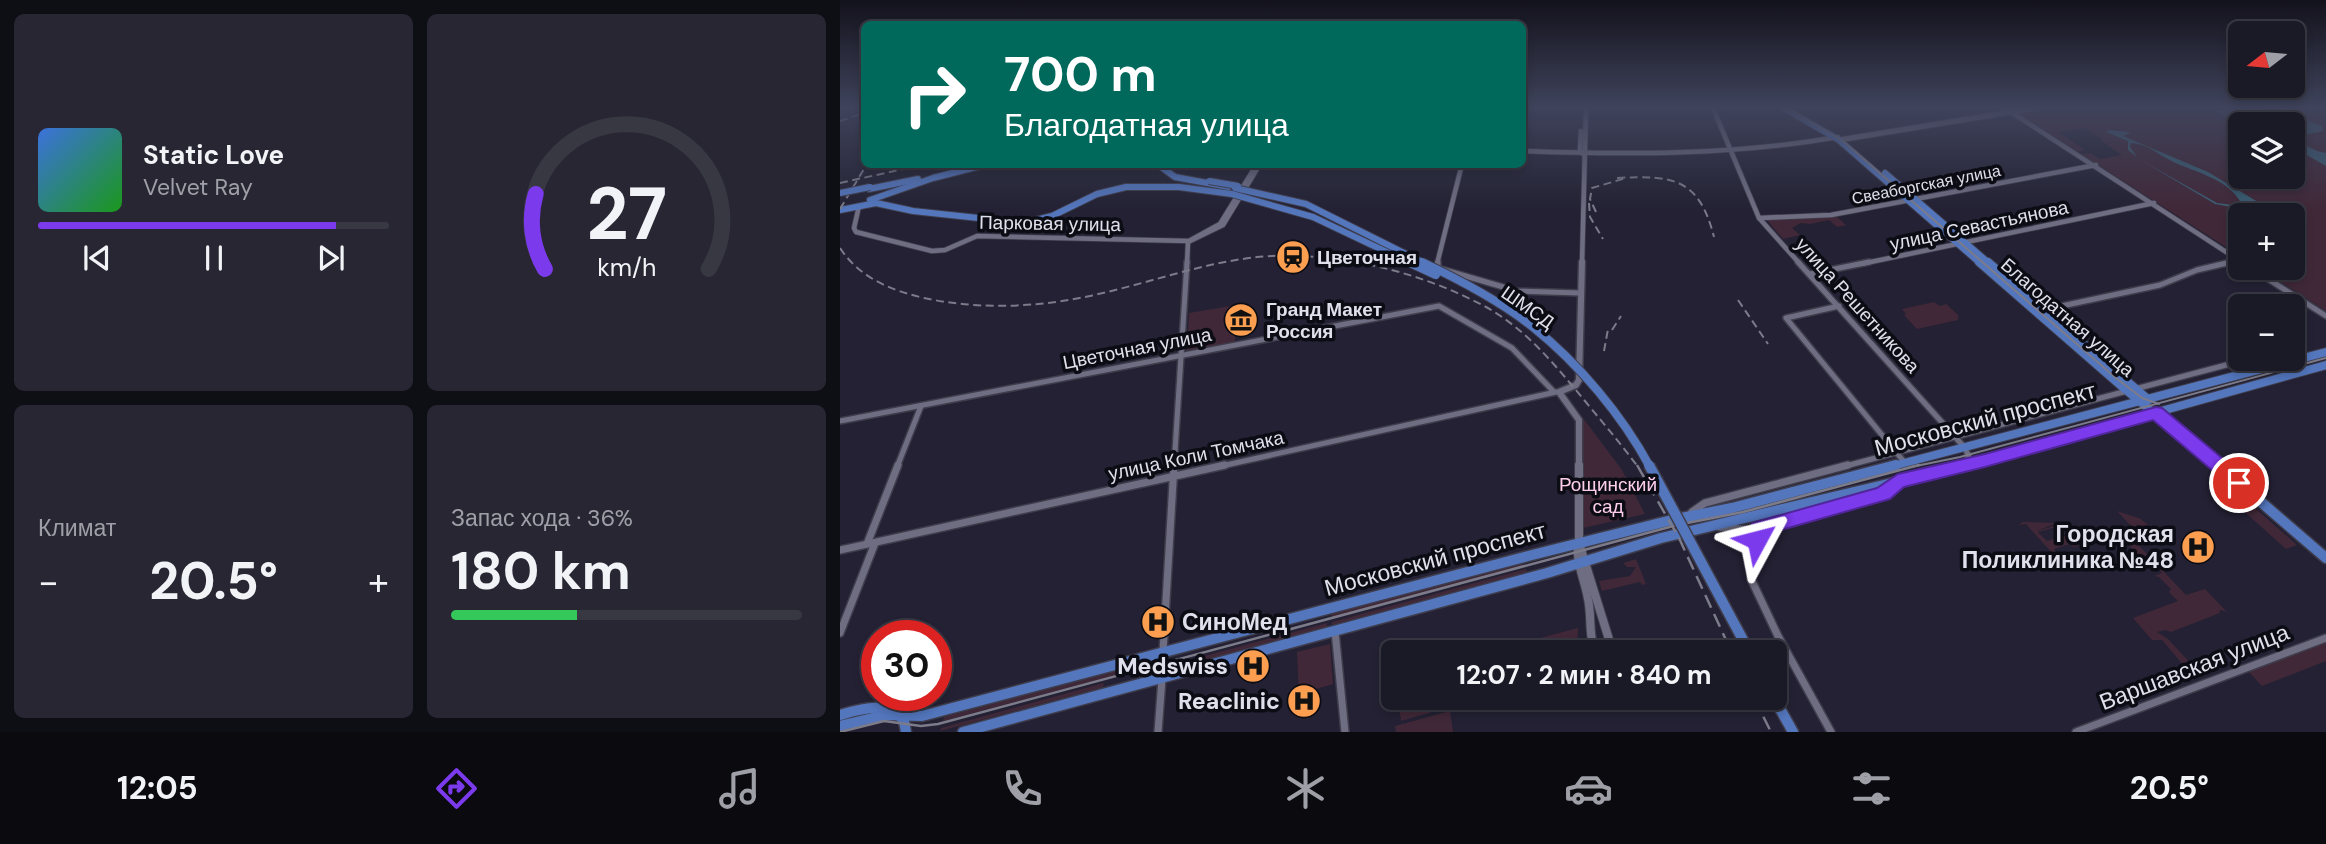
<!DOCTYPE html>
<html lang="ru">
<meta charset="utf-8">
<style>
:root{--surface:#1a1926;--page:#272632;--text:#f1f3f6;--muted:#9fa0a7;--line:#383843;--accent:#7c3aed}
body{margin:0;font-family:"DM Sans",sans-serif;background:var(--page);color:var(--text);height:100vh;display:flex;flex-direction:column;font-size:26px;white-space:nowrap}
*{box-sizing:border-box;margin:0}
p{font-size:23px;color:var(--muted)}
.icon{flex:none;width:38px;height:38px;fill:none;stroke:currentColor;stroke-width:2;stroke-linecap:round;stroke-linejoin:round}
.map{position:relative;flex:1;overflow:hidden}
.side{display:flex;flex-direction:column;gap:14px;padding:14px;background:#0e0e15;width:840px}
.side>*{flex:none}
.guide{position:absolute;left:21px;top:21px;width:665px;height:147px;border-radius:10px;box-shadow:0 4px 10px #0003,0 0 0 2px var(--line);background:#00695c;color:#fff;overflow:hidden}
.needle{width:46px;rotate:254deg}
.buttons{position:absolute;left:1388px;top:21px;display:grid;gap:14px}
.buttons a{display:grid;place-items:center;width:77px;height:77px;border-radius:10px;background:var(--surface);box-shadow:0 4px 10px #0003,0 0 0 2px var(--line);font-size:35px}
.speed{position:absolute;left:21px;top:620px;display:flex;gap:14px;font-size:35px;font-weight:700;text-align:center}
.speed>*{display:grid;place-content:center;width:91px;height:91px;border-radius:50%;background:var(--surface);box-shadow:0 4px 10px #0003,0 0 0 2px var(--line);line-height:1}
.speed .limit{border:10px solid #d22;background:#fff;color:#111}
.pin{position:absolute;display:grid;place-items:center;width:60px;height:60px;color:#fff;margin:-30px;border:4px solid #fff;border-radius:50%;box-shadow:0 2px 7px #0007}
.me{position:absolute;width:77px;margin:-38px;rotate:52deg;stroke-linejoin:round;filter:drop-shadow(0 0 5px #0008)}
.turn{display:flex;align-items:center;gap:24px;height:147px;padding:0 28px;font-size:32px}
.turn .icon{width:91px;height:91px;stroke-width:2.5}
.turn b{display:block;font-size:49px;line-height:60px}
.big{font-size:52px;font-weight:700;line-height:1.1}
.side .widget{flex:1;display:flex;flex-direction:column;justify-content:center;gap:10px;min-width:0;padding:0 24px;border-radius:10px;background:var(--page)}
.side .dial{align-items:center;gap:0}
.dial svg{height:182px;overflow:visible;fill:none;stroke:var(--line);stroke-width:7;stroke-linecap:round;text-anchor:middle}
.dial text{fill:var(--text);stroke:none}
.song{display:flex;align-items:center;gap:21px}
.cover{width:84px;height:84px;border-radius:10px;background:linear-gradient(135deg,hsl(220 70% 55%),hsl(120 70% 35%))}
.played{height:7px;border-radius:4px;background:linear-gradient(90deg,var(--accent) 85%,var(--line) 85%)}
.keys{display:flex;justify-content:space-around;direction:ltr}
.heat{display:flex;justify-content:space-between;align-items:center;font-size:38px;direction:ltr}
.charge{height:10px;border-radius:5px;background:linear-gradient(90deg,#34c759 36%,var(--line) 0)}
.side .tiles{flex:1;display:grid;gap:14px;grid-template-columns:repeat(2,1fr)}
.trip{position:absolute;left:541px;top:640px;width:406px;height:70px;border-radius:10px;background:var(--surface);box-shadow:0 4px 10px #0003,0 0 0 2px var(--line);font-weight:700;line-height:70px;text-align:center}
.dock{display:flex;height:112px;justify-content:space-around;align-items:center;background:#0a0a0f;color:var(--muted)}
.dock .icon{width:49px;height:49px}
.dock .selected{color:var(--accent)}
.dock b{font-size:32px;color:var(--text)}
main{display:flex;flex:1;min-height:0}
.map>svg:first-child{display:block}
</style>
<main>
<section class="side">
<div class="tiles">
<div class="widget">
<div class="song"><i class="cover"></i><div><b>Static Love</b><p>Velvet Ray</p></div></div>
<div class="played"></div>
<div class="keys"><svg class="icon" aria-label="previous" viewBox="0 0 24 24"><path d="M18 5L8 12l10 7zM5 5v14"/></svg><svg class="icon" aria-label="pause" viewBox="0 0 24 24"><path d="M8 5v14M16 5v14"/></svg><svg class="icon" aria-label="next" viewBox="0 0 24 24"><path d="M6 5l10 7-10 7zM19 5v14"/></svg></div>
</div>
<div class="widget dial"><svg viewBox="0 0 100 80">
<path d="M14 69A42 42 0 1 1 86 69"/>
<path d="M14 69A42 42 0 0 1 10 36" stroke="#7c3aed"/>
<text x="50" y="56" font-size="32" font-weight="700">27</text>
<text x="50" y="72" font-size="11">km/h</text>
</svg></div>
<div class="widget"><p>Климат</p>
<div class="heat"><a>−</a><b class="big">20.5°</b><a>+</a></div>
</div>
<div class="widget"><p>Запас хода · 36%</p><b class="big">180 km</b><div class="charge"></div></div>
</div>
</section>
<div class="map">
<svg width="1486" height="732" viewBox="0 0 1486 732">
<rect width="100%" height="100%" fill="#232133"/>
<g fill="#402838" fill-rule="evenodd">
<path d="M1203,108H1479L1483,109H1478L1480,113L1486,111V311L1419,268H1452V215H1400V256L1241,154L1250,153L1260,159L1282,155L1260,140L1262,139L1244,128L1218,132L1245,150L1238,152L1180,114ZM1400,124H1452V177H1400Z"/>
<path d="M995,215L1006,225L997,227L989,220L970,224L961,223L952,228L960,235L943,239L927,220Z"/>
<path d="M1094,302L1100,306L1106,304L1118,315V320L1077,329L1064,315L1066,314L1062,309Z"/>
<path d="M396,305L395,343L347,352L349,313Z"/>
<path d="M743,418L782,470L805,514L743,528Z"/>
<path d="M1399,494L1457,545L1446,549L1389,498Z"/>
<path d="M1277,511L1301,519L1309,526L1302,528L1299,525L1285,531L1346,595L1365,589L1387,612L1381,610L1379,611L1380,613L1331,632L1325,630L1317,632L1328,639L1354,667L1363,664L1369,668L1351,674L1322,640H1312L1293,618L1338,601L1329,592L1331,589L1319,577L1314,576L1322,573L1319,569L1314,572L1282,538L1275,535L1243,545L1238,539L1234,541L1239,546L1233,547L1229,544L1214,549L1215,552L1212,553L1186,524L1178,525L1183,522L1216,523L1197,531L1227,522V524L1198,532L1207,541L1241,531L1250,541L1291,526Z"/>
<path d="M796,559L806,584L802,585L800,582L762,591L759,581L790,576L796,567H787L783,563Z"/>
<path d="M682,563L683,566L492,617L491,614Z"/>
<path d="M686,569L687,572L492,625V622Z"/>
<path d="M487,623V627L335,668V664Z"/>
<path d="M738,628L737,653H657L658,649Z"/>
<path d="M1486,641V661L1422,686L1407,670Z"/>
<path d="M490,644L493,684L459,694L457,652Z"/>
<path d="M308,663L309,666L103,721L104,717Z"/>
<path d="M264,683L263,687L100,731L101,728Z"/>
<path d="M558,698H612L613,706L561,721Z"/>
<path d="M610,711L613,732H556L555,726Z"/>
</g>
<g fill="#3a5d72">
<path d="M1387,108L1424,109L1422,111L1403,112L1407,114L1433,115L1449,113L1482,126L1483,131L1464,135L1454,140L1477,151L1486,153V166L1453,147V144H1458L1453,142L1452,124H1401L1394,119L1404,115L1401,112L1388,117L1375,111Z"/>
<path d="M1269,130L1288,132L1290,133L1283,136L1368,172L1418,202L1437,207L1450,215L1438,210L1427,212L1431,215H1419L1407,210L1375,204L1299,159L1377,203L1403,206C1388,176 1352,173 1326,158C1313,151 1307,144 1291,143L1290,147L1297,157L1288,150V141L1266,132Z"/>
</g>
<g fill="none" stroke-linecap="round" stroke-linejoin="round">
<g stroke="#3f3d4c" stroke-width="6">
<g id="minor-far2">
<path d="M873,108L919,218L960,264"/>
<path d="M1168,110L1400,261"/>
<path d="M919,218L991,215L1256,165"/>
<path d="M347,264L348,242L383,225L420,164"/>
<path d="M597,264L622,164"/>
<path d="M1021,264L1314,203"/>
<path d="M1384,264L1399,260"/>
</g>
</g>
<g stroke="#3f3d4c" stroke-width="8">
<g id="minor-far1">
<path d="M598,262V268L677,291L740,293"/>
<path d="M958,262L1125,448L1129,457L1125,463"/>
<path d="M1411,268L1486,316"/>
<path d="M970,274L1029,262"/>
<path d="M999,306L946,318L1065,463"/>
<path d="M1203,310L1320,285L1357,270L1391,262"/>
<path d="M1452,349L1465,357"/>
<path d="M1295,389L1409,359"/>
<path d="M0,421L599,306L672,348L714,392"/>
<path d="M57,467L81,406"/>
<path d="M334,467L347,262"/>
<path d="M377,467L716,392"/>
<path d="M1002,467L1287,391"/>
</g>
</g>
<g stroke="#3f3d4c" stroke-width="10">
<g id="minor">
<path d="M852,512L865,503L1008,465"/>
<path d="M879,527L911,530L1043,494L1054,485"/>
<path d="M918,528L917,540L910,553L911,579L938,636L991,732"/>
<path d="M27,544L58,465"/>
<path d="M0,550L385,465"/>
<path d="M495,631L505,732"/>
<path d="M0,633L35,543"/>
<path d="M323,652L334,465"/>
<path d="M318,732L322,679"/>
<path d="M1236,732L1486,638"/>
</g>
</g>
<g stroke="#3f3d4c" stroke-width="6">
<g id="tertiary-far2">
<path d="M1163,108L1167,110"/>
<path d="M741,131L740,150L743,154"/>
<path d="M682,151C786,155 895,155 998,137"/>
<path d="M19,206L14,228L16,232L92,251L105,250L137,236L349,241L380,224L417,164"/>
<path d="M742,264L746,108"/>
</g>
</g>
<g stroke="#3f3d4c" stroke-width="9">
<path id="tertiary-far1" d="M739,467V420L719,392L736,385L739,380L742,262"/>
</g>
<g stroke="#3f3d4c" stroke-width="10">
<g id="tertiary">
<path d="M739,465V543L772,649L761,653"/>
<path d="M738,545C736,563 745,581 748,599C752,617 748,636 756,653"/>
</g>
</g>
<g stroke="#3f3d4c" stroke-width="7">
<path id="secondary" d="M999,140L1196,108"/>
</g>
<g stroke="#3f3d4c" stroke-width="8">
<g id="primary-far2">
<path d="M944,108L999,140L1141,264"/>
<path d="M317,164L335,177L389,187"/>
<path d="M1045,173L1150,264"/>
<path d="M29,189L78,179"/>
<path d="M30,200L93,178L144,165"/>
<path d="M0,210L36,203L73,211L184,223L212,216L257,194L286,187H339L392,194"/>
</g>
</g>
<g stroke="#3f3d4c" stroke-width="10">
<g id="primary-far1">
<path d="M1139,262L1287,391L1380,467"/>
<path d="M1148,262L1309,400"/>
<path d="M1049,467L1486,352"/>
<path d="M1121,467L1486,365"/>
</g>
</g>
<g stroke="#3f3d4c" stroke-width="13">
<g id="primary">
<path d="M1378,465L1486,558"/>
<path d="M934,698L953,732"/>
<path d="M0,715C21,709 49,700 64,721L66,732"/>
<path d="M0,726L45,715L82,716L692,555L836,519L892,508L1056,465"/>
<path d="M123,732L707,573L821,538L1128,465"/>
</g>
</g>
<use href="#minor-far2" stroke="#6e6d82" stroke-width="4.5"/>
<use href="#minor-far1" stroke="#6e6d82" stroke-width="5"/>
<use href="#minor" stroke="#6e6d82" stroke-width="7"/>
<use href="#tertiary-far2" stroke="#6e6d82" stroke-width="4.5"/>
<use href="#tertiary-far1" stroke="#6e6d82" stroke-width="6"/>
<use href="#tertiary" stroke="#6e6d82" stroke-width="8"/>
<use href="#secondary" stroke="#6e6d82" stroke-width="5"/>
<use href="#primary-far2" stroke="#5376bd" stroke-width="6"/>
<use href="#primary-far1" stroke="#5376bd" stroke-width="8"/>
<use href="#primary" stroke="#5376bd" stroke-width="10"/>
<g stroke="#7c7b8a" stroke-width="2">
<path d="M947,108L1004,142L1276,378L1302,398L1319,404"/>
<path d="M1071,467L1120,457L1486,358"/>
</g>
<path stroke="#7c7b8a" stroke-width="2.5" d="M0,732L44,721L81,726L98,724L837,525L903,512L1079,465"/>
<g stroke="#7c7b8a" stroke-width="2" stroke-dasharray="8 4.5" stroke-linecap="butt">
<path d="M0,121L24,113"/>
<path d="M777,178C833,175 859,178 874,237"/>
<path d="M0,183L86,164"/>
<path d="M749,203L750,217L763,239"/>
<path d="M0,209L27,164"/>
<path d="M756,212L750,199L752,188L786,178"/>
<path d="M0,248C20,278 50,290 84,298C144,311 207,307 267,292C322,279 375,259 432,256C504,253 583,273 646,307C687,330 715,365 745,401C763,423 781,444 798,467"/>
<path d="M898,300L928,344"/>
<path d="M772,330L781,316"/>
<path d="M764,351L768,329"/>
</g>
<g stroke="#7c7b8a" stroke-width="2.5" stroke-dasharray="14 7" stroke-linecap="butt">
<path d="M797,465L839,538L892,653"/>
<path d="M914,698L931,732"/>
</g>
<g stroke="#3f3d4c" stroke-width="8" stroke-linecap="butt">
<g id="primary-bridge-far2">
<path d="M369,181L398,186"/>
<path d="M395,188L466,204L586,264"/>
<path d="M0,193L30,187"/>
<path d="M392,194L473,217L572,264"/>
</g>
</g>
<g stroke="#3f3d4c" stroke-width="10" stroke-linecap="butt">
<g id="primary-bridge-far1">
<path d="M568,262L596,275"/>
<path d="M582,262C620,280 660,301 693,327C739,364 782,415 810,467"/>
</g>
</g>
<g stroke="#3f3d4c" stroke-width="13" stroke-linecap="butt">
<path id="primary-bridge" d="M809,465L910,653"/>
</g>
<use href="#primary-bridge-far2" stroke="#5376bd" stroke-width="6"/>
<use href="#primary-bridge-far1" stroke="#5376bd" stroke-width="8"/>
<use href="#primary-bridge" stroke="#5376bd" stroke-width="10"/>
</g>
<linearGradient id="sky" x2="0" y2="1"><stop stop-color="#13121c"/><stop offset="0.51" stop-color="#3f435b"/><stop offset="1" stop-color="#3f435b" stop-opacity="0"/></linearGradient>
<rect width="1486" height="210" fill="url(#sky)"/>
<path fill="#7c3aed" stroke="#51269a" stroke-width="2" d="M1316,407L1322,408L1406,478L1408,483L1406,488L1399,490L1393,488L1313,420L1145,467L1064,487L1050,499L927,534L924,546L917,549L910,546L907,540L912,523L1037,488L1058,474L1145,454Z"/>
<defs>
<g id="station-disc" transform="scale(1.75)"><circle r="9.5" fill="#fb9e50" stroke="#0c0c14"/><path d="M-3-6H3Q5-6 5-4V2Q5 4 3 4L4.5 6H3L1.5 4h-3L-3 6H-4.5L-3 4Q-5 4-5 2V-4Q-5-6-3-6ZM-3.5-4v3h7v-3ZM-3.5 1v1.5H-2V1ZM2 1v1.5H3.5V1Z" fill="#111"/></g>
<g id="museum-disc" transform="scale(1.75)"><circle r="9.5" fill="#fb9e50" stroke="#0c0c14"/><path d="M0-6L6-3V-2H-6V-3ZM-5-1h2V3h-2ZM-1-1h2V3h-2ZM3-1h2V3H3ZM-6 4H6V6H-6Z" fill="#111"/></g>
<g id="hospital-disc" transform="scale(1.75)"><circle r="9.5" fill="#fb9e50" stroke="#0c0c14"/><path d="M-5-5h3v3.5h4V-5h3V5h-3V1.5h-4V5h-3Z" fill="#111"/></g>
</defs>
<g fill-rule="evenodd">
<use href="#station-disc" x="453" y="257"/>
<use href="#museum-disc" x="401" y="320"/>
<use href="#hospital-disc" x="1358" y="547"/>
<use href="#hospital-disc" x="318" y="622"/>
<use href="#hospital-disc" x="413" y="666"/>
<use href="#hospital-disc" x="464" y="701"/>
</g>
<g text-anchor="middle" stroke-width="7" stroke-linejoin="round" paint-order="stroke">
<g font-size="16" fill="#e0e0ec" stroke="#0c0c14">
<text transform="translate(1086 184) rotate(-11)" y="6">Свеаборгская улица</text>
</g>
<g font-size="19" fill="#e0e0ec" stroke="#0c0c14">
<text transform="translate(210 223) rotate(1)" y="7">Парковая улица</text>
<text transform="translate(1139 225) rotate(-12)" y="7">улица Севастьянова</text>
<text transform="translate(1018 305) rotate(48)" y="7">улица Решетникова</text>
<text transform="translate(688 307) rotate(35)" y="7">ШМСД</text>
<text transform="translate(1228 317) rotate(41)" y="7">Благодатная улица</text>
<text transform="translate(297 348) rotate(-11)" y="7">Цветочная улица</text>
<text transform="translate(356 455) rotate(-12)" y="7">улица Коли Томчака</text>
</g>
<g font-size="19" font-weight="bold" fill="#e0e0ec" stroke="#0c0c14" text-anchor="start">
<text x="477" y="264">Цветочная</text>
<text x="426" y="316">Гранд Макет<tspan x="426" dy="22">Россия</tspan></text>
</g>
<g font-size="19" fill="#fdceec" stroke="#0c0c14">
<text x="768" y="491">Рощинский<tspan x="768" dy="22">сад</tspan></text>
</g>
<g font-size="23" fill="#e0e0ec" stroke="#0c0c14">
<text transform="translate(1145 419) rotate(-15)" y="8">Московский проспект</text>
<text transform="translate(595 559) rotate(-15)" y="8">Московский проспект</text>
<text transform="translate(1354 667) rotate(-21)" y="8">Варшавская улица</text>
</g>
<g font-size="23" font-weight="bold" fill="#e0e0ec" stroke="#0c0c14" text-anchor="end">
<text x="1334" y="542">Городская<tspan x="1334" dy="26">Поликлиника №48</tspan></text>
<text x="342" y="630" text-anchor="start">СиноМед</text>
<text x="388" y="674">Medswiss</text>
<text x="440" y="709">Reaclinic</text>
</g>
</g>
</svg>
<div class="buttons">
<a><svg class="needle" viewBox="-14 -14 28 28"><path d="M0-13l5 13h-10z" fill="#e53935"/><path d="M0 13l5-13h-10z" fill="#9fa0a7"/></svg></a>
<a><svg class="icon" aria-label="layers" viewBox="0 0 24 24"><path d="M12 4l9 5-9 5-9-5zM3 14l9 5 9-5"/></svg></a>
<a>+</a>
<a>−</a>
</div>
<div class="speed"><div class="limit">30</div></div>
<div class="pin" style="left:1399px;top:483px;background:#d93025"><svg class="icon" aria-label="arrive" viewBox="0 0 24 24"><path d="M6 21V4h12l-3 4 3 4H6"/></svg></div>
<svg class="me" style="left:917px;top:540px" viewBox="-20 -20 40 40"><path d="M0-17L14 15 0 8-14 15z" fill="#7c3aed" stroke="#fff" stroke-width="4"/></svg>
<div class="trip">12:07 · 2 мин · 840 m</div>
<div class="guide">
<div class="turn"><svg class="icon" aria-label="right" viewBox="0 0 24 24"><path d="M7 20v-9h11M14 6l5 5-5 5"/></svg><div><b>700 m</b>Благодатная улица</div></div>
</div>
</div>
</main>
<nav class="dock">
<b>12:05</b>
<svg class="icon selected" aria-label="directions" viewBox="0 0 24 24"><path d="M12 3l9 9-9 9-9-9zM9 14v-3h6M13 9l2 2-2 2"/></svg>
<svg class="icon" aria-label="music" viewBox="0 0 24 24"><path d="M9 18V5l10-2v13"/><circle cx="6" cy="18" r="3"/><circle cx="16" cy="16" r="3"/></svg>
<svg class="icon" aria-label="phone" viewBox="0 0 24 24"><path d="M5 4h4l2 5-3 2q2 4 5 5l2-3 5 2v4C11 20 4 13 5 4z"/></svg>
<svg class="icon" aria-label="climate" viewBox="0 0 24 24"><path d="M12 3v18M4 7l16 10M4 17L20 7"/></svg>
<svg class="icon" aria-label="car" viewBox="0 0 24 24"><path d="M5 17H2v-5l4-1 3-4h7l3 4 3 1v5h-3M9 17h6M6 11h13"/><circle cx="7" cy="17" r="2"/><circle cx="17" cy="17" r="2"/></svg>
<svg class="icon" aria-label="filters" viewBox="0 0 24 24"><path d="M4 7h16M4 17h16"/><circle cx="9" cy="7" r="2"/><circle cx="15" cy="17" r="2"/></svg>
<b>20.5°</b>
</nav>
